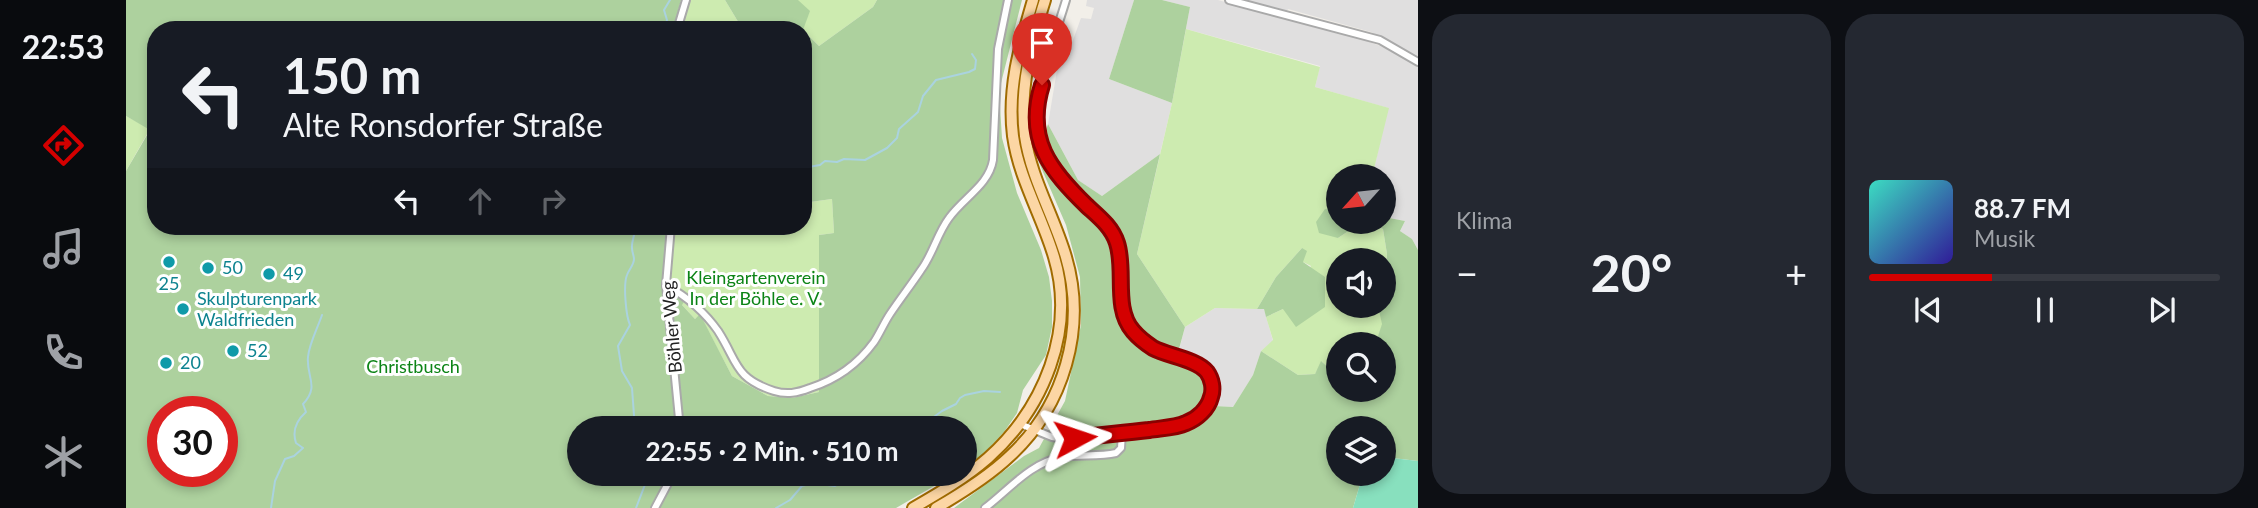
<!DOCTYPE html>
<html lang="de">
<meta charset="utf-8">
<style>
:root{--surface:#171b24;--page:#242831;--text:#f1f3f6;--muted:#9ea1a6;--line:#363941;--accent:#d40000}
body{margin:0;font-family:Lato,sans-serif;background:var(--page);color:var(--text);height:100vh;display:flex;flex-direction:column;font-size:26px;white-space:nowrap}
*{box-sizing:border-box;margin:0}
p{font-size:23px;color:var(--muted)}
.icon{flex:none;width:38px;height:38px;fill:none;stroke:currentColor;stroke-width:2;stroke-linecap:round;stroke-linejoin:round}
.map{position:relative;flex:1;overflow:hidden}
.details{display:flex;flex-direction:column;gap:14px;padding:14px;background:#0d0f14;width:840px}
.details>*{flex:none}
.top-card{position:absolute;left:21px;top:21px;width:665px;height:214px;border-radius:28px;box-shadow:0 4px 10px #0003;background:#171b24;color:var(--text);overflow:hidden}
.needle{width:46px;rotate:243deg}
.buttons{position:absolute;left:1200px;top:164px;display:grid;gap:14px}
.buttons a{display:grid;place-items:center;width:70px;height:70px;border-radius:50%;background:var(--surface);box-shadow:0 4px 10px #0003;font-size:35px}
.speed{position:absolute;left:21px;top:396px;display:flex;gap:14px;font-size:35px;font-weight:700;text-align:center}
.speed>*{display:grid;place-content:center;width:91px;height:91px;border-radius:50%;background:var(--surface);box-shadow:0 4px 10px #0003;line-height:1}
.speed .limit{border:10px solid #d22;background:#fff;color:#111}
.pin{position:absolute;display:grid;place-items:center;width:60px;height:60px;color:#fff;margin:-72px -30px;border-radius:50% 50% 50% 0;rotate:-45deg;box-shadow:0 0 7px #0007}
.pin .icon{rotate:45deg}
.me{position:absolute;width:77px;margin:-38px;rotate:85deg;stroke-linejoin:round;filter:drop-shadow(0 0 5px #0008)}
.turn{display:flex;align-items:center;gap:24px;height:147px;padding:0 21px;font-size:32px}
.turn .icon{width:91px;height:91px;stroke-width:2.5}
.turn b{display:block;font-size:49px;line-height:60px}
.lanes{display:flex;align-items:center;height:66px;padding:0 21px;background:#0003;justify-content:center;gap:35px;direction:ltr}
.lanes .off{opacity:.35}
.big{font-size:52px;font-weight:700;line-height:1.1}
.details .widget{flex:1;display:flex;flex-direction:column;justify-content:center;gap:10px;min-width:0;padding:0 24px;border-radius:28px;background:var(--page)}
.song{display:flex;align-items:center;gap:21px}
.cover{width:84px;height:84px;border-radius:10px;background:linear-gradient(135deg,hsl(170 70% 55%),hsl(250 70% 35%))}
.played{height:7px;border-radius:4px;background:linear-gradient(90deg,var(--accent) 35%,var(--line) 35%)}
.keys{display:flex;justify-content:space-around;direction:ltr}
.heat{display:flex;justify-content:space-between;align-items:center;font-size:38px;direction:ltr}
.details .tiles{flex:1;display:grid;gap:14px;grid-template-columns:repeat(2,1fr)}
.trip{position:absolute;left:441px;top:416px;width:410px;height:70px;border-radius:35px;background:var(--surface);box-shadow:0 4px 10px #0003;font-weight:700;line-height:70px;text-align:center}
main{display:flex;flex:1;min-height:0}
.dock{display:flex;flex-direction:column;width:126px;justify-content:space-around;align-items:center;background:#090b0e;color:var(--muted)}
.dock .icon{width:49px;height:49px}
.dock .on{color:var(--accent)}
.dock b{font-size:32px;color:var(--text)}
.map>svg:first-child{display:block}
</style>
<main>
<nav class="dock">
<b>22:53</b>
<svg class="icon on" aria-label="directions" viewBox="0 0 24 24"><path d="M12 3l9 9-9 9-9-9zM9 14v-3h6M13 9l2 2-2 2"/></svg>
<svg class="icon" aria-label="music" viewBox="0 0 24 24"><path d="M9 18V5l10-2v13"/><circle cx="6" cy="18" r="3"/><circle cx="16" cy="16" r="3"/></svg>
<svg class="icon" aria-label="phone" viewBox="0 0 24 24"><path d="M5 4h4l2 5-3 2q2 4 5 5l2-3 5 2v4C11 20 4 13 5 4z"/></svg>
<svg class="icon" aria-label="climate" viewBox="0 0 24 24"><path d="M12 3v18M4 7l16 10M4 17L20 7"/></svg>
</nav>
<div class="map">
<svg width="1292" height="508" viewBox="0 0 1292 508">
<rect width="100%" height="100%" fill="#f2efe9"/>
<g fill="#e0dfdf">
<path d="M961,0H1008L983,79L1046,103L1034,154L976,196L952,180L922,124L931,70L939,62L955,18L965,19L968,8L960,6Z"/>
<path d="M1036,0H1092L1235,39L1257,47L1292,66V250L1286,239L1274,231L1279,221L1258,217V177H1246L1262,108L1189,87L1194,66L1060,29L1064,7Z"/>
<path d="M1115,0H1292V56L1245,32L1162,9L1160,13Z"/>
<path d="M1089,308L1138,309L1147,341L1135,351L1127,375L1107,407L1087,406L1091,396L1090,375L1076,360L1053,350L1059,327Z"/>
</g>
<g fill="#cdebb0">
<path d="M555,0H599L617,30H547Z"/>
<path d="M672,0H751L747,7L693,46L676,29Z"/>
<path d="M912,0H914C897,57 887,97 899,157C904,189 922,217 932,247C952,304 944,372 909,421C912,409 920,398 925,387C936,361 941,327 940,298C938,269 924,240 914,212C905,187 895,162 892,136C885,89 899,44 912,0Z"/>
<path d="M1060,29L1194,67L1189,87L1263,108L1246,177H1213V210L1199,209L1212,238L1236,222L1257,229L1261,254L1258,286V261H1213V306H1252L1257,323L1249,345H1213V377L1196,362L1189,374L1172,375L1135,351L1147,340L1140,317L1157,309L1185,266L1177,262L1176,248L1150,277L1131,309L1089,308L1059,327L1011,254L1046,103Z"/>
<path d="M0,116L24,129L0,171Z"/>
<path d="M706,199L708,233L693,235V392L666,398L642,396L606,376L574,315L569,319L555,304L559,301L541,292L549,226H677V203Z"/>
</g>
<g fill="#add19e" fill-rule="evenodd">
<path d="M0,0H555L547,30H30V226H549L541,292L559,300L556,305L569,319L574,314L606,376L642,396L666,398L693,392V235L708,233L706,199L677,203V30L693,46L747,7L751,0H896L873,91L876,138L891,193L915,250L923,277L926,301V327L920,355L897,390L891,413L878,432L851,461L838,468V429H453V474H829L770,508H0V171L24,130L0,116ZM37,411H96V471H37Z"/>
<path d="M599,0H672L684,11L677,30H617Z"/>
<path d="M1008,0H1036L1064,7L1046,103L983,79Z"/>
<path d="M922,124L952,180L976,196L1034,154L1011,254L1059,327L1050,360L1076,374L1088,406L1107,407L1127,375L1135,351L1172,375L1189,374L1195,361L1213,377V390H1258V345H1249L1256,324L1252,306H1258L1261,254L1257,229L1238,222H1258V217L1279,221L1274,231L1286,239L1292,250V461L1258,457V429H1213V474H1237L1227,508H828L898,456L913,448L939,401L955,325L954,277L940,225L911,158Z"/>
<path d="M1199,209L1213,210V222H1236L1212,238L1193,233L1190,222Z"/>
<path d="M1176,248L1181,251L1177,262L1199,277V307L1170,327L1157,309L1140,317L1138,309H1131L1150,277Z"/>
</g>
<path fill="#88e0be" d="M1258,457L1292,461V508H1227L1237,474H1258Z"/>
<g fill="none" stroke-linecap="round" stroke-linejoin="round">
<g stroke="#aad3df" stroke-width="2">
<path d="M538,30L541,20L538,10L544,0"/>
<path d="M677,168L694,165L699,161L711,162L718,159L739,160L761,148L771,138L773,129L792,112L797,96L810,80L843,72L849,69L850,60L846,54"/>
<path d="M509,429L506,388L496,371L492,346L504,325C500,316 497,285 501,275C503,269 508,265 508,259C508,256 506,252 506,248C505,241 510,234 509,226"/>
<path d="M787,429L794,427L816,411L830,404L834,398L839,395L858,391L874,392"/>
<path d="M145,508L149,481L159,459L168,456L177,448L170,443C166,431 171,420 180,412L177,404C194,386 180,377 182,357C183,344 192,327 196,315"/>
<path d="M510,508L520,482L519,474"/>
<path d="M650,508L664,500L676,486L687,483L709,486L728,474"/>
</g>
<g stroke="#a9a9a9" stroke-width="10">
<g id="minor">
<path d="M1103,0L1254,40L1292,62"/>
<path d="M551,30L560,0"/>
<path d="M545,226L540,285L554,429"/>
<path d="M540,285C561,297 578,311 592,331C612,362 608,378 648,391C661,395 671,393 684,388C709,380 732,364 748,342C754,333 758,323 764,314C774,299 785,285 795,270C807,254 811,234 823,218C837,198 863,185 867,160L872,49L882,0"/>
<path d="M894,424L926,437L938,439C966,436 994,433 1023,430C1036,428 1052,428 1064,421C1074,416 1085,405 1086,393C1091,362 1048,359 1029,348C1020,344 1010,335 1005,328C987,302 1001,267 990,239C980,215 953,200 936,181C888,129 923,58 940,0"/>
<path d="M529,508L547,474"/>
<path d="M859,508C884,489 904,463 936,457C954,454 972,457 990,453L995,448L996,433"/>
</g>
</g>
<g stroke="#a06b00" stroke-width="14">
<g id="primary">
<path d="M787,508C813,493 839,478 862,458C918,408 950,330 928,257C916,216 893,179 887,136C881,88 894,45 907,0"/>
<path d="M810,508C836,493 862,477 884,456C938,406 961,328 940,257C928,216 905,178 899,136C893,88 905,45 919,0"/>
</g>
</g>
<use href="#minor" stroke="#fff" stroke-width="6"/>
<use href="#primary" stroke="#fcd6a4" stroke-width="10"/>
</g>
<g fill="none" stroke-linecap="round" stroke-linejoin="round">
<g stroke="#8a0000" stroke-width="18">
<path id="route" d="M916,85C899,139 924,170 961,206C973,217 986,227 991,243C1000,270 987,308 1007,331C1012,337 1021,344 1027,348C1042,356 1070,359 1081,372C1086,379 1088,389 1085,397C1082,409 1071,419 1060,423C1049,428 1035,428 1023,430C998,433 974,435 949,438"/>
</g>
<use href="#route" stroke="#d40000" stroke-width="12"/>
</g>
<g fill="#0f9aa8" stroke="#fff" stroke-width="2.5">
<circle cx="43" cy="262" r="7"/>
<circle cx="82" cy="268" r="7"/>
<circle cx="143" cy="274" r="7"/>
<circle cx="57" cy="309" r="7"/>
<circle cx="107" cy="351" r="7"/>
<circle cx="40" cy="363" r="7"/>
</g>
<g text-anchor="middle" stroke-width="6" stroke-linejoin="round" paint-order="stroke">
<g font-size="18" fill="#0d838f" stroke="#fff" text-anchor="start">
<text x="96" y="274">50</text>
<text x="157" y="280">49</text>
<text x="43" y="290" text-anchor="middle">25</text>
<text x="71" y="305">Skulpturenpark<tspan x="71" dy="21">Waldfrieden</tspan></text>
<text x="121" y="357">52</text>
<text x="54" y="369">20</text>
</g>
<g font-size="18" fill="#0c8416" stroke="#fff">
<text x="630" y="284">Kleingartenverein<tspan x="630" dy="21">In der Böhle e. V.</tspan></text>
<text x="287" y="373">Christbusch</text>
</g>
<g font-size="18" fill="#222" stroke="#fff">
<text transform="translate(546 327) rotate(-95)" y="6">Böhler Weg</text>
</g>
</g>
</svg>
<div class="buttons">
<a><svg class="needle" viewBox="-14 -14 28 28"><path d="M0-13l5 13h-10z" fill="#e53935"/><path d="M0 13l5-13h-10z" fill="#9ea1a6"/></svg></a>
<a><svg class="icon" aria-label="sound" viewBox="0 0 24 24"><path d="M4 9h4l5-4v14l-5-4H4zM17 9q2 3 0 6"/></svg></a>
<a><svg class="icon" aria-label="search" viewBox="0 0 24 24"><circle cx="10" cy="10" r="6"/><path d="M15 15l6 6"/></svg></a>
<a><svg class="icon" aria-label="layers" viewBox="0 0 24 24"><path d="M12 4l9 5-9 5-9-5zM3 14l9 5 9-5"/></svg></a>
</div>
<div class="speed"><div class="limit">30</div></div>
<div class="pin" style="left:916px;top:85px;background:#d93025"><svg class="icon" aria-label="arrive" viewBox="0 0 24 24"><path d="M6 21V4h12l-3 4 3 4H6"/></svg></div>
<svg class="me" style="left:949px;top:438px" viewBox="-20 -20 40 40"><path d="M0-17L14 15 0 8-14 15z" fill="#d40000" stroke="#fff" stroke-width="4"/></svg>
<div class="trip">22:55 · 2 Min. · 510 m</div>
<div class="top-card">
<div class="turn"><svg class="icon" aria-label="left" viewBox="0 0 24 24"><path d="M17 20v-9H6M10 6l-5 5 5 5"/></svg><div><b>150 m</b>Alte Ronsdorfer Straße</div></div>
<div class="lanes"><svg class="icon" aria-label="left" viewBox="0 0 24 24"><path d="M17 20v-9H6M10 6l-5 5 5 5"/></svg><svg class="icon off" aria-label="ahead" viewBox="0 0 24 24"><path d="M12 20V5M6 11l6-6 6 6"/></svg><svg class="icon off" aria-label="right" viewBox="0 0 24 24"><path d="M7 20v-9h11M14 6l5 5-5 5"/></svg></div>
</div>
</div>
<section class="details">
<div class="tiles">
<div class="widget"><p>Klima</p>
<div class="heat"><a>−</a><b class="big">20°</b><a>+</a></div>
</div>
<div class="widget">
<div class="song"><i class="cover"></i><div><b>88.7 FM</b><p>Musik</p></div></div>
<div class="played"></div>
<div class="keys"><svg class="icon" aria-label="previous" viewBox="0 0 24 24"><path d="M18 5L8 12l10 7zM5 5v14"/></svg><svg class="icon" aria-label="pause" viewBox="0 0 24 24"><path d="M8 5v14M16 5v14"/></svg><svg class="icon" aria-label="next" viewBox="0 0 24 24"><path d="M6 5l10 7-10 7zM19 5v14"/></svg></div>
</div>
</div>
</section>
</main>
